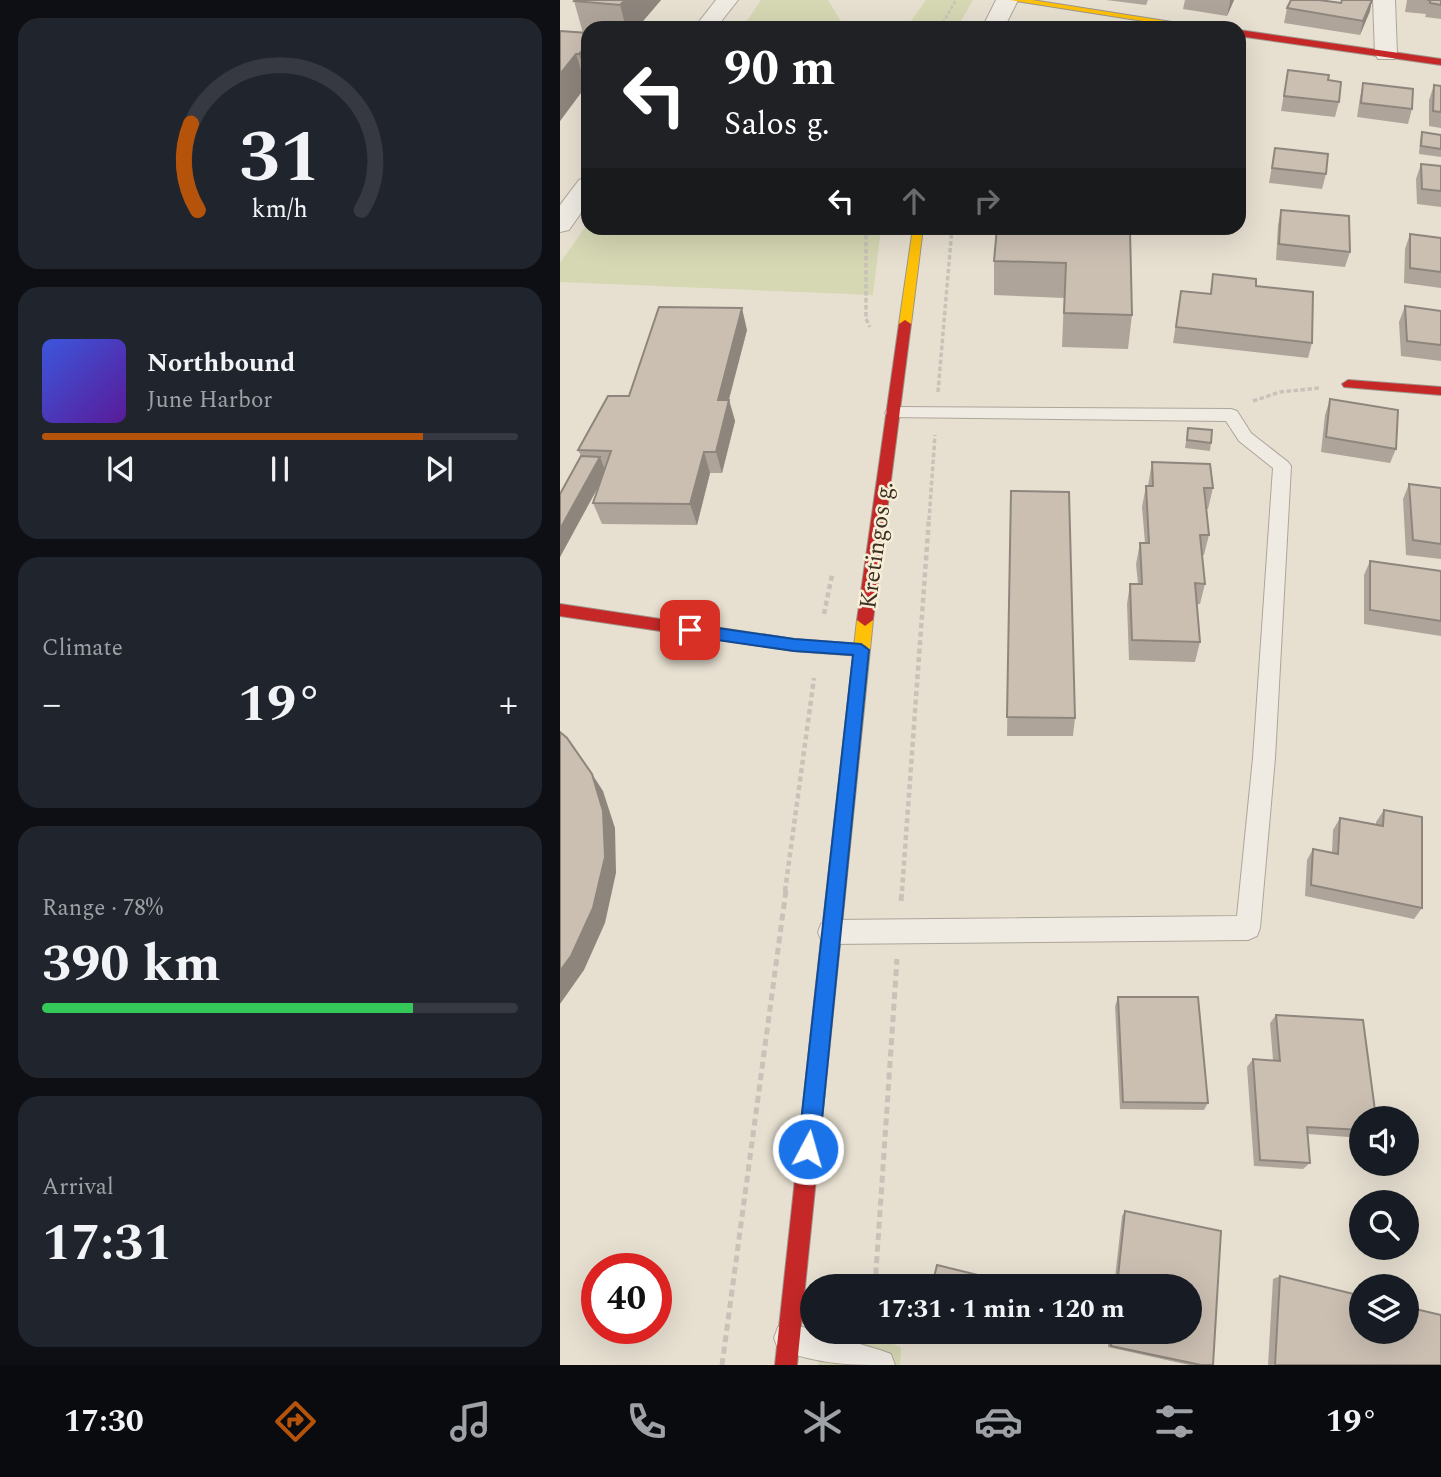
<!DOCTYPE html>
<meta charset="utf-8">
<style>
:root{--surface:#171b24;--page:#20242c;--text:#f1f3f6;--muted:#9ea1a6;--line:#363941;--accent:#b45309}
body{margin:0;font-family:Spectral,serif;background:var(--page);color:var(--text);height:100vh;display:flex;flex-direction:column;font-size:26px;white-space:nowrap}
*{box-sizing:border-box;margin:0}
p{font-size:23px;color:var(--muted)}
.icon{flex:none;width:38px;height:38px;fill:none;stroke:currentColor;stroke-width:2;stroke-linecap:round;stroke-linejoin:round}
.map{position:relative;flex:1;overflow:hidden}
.panel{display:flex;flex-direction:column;gap:18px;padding:18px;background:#0d0f14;width:560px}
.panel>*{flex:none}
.guide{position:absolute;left:21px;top:21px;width:665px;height:214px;border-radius:21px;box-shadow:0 7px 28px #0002;background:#202124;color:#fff;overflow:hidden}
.fabs{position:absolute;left:789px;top:1106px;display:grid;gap:14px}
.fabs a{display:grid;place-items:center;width:70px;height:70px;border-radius:50%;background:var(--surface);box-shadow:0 7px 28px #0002;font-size:35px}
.speed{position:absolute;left:21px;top:1253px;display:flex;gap:14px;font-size:35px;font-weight:700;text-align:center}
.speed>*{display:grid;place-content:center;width:91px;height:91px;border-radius:50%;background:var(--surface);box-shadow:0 7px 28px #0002;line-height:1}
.speed .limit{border:10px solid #d22;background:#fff;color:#111}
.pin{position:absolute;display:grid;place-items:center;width:60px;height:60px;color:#fff;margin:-30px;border-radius:14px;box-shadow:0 4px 10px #0006}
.me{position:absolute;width:77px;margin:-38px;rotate:6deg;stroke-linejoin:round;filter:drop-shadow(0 0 5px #0008)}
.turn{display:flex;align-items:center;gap:24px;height:147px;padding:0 28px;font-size:32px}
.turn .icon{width:91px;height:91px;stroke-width:2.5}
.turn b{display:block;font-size:49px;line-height:60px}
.lanes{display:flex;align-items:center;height:66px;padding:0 28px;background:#0003;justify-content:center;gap:35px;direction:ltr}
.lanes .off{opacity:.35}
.big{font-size:52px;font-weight:700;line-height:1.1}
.panel .card{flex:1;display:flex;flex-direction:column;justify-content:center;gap:10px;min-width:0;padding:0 24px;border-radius:21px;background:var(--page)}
.panel .dial{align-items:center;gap:0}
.dial svg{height:182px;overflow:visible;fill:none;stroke:var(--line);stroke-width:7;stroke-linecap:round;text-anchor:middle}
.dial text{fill:var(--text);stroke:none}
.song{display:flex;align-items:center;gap:21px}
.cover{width:84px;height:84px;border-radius:10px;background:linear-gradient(135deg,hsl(230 70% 55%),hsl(270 70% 35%))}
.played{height:7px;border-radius:4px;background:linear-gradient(90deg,var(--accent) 80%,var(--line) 80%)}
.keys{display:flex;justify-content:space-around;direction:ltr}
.heat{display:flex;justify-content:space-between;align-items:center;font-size:38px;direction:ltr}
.charge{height:10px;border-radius:5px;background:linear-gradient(90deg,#34c759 78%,var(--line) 0)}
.trip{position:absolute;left:240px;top:1274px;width:402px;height:70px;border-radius:35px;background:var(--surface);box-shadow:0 7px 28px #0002;font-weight:700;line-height:70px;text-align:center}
.menu{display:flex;height:112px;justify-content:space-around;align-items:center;background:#090b0e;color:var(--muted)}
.menu .icon{width:49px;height:49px}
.menu .current{color:var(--accent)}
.menu b{font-size:32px;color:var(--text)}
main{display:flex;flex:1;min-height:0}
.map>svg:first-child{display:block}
</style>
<main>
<section class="panel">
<div class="card dial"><svg viewBox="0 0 100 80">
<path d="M14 69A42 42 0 1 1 86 69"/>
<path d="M14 69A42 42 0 0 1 11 31" stroke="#b45309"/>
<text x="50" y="56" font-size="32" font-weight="700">31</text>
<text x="50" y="72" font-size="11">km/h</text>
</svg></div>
<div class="card">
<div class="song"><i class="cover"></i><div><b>Northbound</b><p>June Harbor</p></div></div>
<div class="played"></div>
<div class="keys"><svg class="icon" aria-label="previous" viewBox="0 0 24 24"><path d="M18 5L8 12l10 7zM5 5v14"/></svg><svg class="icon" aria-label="pause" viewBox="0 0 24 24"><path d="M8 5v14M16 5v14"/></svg><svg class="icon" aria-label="next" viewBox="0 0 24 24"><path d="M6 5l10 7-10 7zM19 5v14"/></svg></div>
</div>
<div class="card"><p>Climate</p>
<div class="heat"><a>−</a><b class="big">19°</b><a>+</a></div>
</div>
<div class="card"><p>Range · 78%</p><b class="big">390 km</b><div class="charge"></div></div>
<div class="card"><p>Arrival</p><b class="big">17:31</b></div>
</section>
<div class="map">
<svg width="881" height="1365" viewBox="0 0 881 1365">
<rect width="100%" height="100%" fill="#e7e0d1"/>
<g fill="#d6d7b3">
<path d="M201,0H268L285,28H182Z"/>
<path d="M366,0H413L397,28H346Z"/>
<path d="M28,223V228H321L313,295L0,282V263Z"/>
<path d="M261,1332H301L341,1347L340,1365H258Z"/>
</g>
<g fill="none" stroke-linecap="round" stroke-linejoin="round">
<g stroke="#ada599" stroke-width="2">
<g id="lane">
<path d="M334,407L671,409L677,411L691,433L728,462L731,466L715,758L700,928L697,936L688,940L270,944L261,940L258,932L261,924L270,920L677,916L693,758L713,468L679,441L666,421L328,417L325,413L328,409Z"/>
<path d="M229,1323L320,1350L331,1354L335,1365C290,1365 261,1365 218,1349L214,1338L218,1327Z"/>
</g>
</g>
<g stroke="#ada599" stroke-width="2">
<g id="street">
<path d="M156,0H178L156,28H134Z"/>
<path d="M436,0H458L444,28H422Z"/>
<path d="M813,0H835L837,54L834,59H818L815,54Z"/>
<path d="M28,177V203L9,230L0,232V205L19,180Z"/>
</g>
</g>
<g stroke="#9c958a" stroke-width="2">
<g id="slow">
<path d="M450,0H472L650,28H628Z"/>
<path d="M353,228H363L351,324L345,328L339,324Z"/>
<path d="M305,614L313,620L274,1003L271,1010L264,1012L257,1010L254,1003L297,620Z"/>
</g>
</g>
<g stroke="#9c958a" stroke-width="2">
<g id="jam">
<path d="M679,30L881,59V65L679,36Z"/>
<path d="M345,320L351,324L313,620L305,626L297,620L339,324Z"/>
<path d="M788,380L881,387V395L784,387L782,384Z"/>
<path d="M0,604L234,639L301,644L306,646L309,650L306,654L301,656L234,651L0,616Z"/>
<path d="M264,994L271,996L274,1003L237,1365H215L254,1003L257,996Z"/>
</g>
</g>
<path stroke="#c8c2b9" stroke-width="2.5" stroke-dasharray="3.5 2" stroke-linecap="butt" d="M380,28L396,0"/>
<g stroke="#c8c2b9" stroke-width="3.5" stroke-dasharray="4.5 2.5" stroke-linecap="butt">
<path d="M306,228V319L310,327"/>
<path d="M378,392L392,228"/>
<path d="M693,401L720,392L759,388"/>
<path d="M369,520L375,435"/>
</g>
<g stroke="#c8c2b9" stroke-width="4.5" stroke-dasharray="5 3.5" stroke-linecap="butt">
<path d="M264,614L272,575"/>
<path d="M225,891L254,678"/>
<path d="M342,891L369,518"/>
</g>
<g stroke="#c8c2b9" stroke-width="5" stroke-dasharray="7 4.5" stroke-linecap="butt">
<path d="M341,901L342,890"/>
<path d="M315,1286L337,959"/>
<path d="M162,1365L226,890"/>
</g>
<use href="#lane" fill="#efebe3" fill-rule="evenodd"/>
<use href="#street" fill="#efebe3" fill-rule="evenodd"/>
<use href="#slow" fill="#ffc107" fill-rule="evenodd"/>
<use href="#jam" fill="#c62828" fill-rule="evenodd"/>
</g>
<g fill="#afa499">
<path d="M15,0H101L77,28H28V87L26,86L0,121V31L23,33L14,1Z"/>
<path d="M546,0H588L586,5Z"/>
<path d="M625,0H674L667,16L623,9Z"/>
<path d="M847,0H881V19L865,17L866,14L845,12Z"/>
<path d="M781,3L810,11L800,35L724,23L727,8Z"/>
<path d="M728,70L768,80L779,102L775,117L721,111Z"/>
<path d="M803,83L852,109L848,124L797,117L800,97Z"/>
<path d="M874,85L881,86V128L869,126V100Z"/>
<path d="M862,132L881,135V157L859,154L860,140Z"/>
<path d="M715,148L766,174L762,189L709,183Z"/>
<path d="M861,164L881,166V207L857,204L856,179Z"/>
<path d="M721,210L790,252L785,267L716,260L718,225Z"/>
<path d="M437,228H540V230L572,315L568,349L502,347L504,298L434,295V261Z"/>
<path d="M850,234L881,238V288L844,283L845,249Z"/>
<path d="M653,274L696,286L752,343L748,358L613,343L621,291L650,294Z"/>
<path d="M845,306L881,311V361L841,356L839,322Z"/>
<path d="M187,330L169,400L175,421L162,473H150L137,525L42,524L33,503L40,484L0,557V494L21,456L18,450L69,396Z"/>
<path d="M770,399L836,449L830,463L761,452L765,415Z"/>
<path d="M628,428L651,443L650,451L625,448Z"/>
<path d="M592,462L653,488L648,509H647L649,535L644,555H642L645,584L640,604H636L640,642L635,662L569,660L567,604L570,584H578L576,564L580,543H585L582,507L586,486H588Z"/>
<path d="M849,484L881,488V559L846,555L843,499Z"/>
<path d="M451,491L515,718L513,736H447Z"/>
<path d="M810,561L881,571V636L804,624V575Z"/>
<path d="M824,810L862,908L854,919L745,896L747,860L753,849L772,852L773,830L780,818L816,825V822Z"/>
<path d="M558,997L648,1103L644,1110L560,1109L555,1006Z"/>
<path d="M716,1015L802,1118V1138L748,1134L750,1163L743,1169L694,1166L687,1067L693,1059L713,1060L710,1023Z"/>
<path d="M565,1211L661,1231L653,1365H629L548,1347L549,1332H630V1286H554L562,1216Z"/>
<path d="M720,1276L881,1365H708L713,1279Z"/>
</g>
<g fill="#8e867d">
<path d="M65,0H101L77,28H66L60,5Z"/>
<path d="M670,0H674L667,16L670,2Z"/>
<path d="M812,0L810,11L800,35L803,21Z"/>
<path d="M28,44V82L19,54Z"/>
<path d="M16,54L26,86L0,121V74Z"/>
<path d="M182,308L187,330L163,421L158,400Z"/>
<path d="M169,400L175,421L162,473L156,452Z"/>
<path d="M144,452L150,473L137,525L130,504Z"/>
<path d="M40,457L46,472L0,557V529Z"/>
<path d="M32,774L43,791L55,828L56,873L45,923L24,970L0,1004V971Z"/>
</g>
<g fill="#cbbfb2" stroke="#8e867d" stroke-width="2">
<path d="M15,0H65L60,5L14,1Z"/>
<path d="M731,0H759L781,3L782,0H812L803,21L727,8Z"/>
<path d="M867,0H881V5L870,3V0Z"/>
<path d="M0,31L28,33V44L19,54H16L0,74Z"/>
<path d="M728,70L769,75L768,80L781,82L779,102L724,96Z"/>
<path d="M803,83L853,89L852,109L801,103Z"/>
<path d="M874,85L881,86V112L873,111Z"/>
<path d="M862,132L881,135V149L861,146Z"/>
<path d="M715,148L768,154L766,174L712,168Z"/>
<path d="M861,164L881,166V191L862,189Z"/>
<path d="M721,210L789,216L790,252L719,244Z"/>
<path d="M437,228L570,230L572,315L504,313L506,263L434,261Z"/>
<path d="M850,234L881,238V272L850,268Z"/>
<path d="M653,274L696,279V286L753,292L752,343L616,327L621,291L651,294Z"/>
<path d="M845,306L881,311V345L847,341Z"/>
<path d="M99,307L182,308L158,400H169L156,452H144L130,504L33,503L51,451L18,450L48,396H69Z"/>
<path d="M770,399L838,410L836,449L766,437Z"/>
<path d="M628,428L652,430L651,443L627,440Z"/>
<path d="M21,456L40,457L0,529V494Z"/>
<path d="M592,462L650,464L653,488H644L649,535H640L645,584L635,583L640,642L572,640L570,584H582L580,543H589L586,486H593Z"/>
<path d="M849,484L881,488V544L853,540Z"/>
<path d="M451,491L509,492L515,718L447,717Z"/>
<path d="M810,561L881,571V621L810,610Z"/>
<path d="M0,732L7,738L32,774L43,811L45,857L33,908L11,956L0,971Z"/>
<path d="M824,810L862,817V908L751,885L753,849L778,854L780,818L823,826Z"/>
<path d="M558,997H638L648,1103L563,1102Z"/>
<path d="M716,1015L803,1020L816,1118H802V1130L747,1127L750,1163L700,1160L693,1059L720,1061Z"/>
<path d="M565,1211L661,1231L653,1365H641L551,1346L552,1332H630V1286H557Z"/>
<path d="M377,1265L422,1276L420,1286H372Z"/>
<path d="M720,1276L802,1296V1332H847V1307L881,1315V1365H715Z"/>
</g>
<path fill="#1a73e8" stroke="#114b97" stroke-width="2" d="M130,624L234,639L301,644L309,650L259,1149L256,1156L248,1159L241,1156L238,1149L293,655L234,651L130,636L123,630Z"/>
<g text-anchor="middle" stroke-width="5" stroke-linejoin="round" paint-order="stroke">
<g font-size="24" fill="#3d2e20" stroke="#f7eed8">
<text transform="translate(316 545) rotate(-82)" y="8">Kretingos g.</text>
</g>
</g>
</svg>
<div class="fabs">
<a><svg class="icon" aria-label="sound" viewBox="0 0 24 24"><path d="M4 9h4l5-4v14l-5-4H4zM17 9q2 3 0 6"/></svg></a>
<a><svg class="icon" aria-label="search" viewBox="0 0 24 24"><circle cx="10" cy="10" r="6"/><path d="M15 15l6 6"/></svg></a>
<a><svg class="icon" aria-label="layers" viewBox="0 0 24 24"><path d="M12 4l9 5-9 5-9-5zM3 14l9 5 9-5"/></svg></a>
</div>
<div class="speed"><div class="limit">40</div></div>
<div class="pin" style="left:130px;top:630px;background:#d93025"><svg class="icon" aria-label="arrive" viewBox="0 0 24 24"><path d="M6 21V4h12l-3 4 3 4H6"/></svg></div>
<svg class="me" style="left:248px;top:1149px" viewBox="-20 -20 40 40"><circle r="17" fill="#1a73e8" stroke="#fff" stroke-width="3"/><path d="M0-11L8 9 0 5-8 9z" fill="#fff"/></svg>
<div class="trip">17:31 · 1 min · 120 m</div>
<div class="guide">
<div class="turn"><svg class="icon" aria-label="left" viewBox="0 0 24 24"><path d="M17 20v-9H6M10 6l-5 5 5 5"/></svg><div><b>90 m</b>Salos g.</div></div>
<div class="lanes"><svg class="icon" aria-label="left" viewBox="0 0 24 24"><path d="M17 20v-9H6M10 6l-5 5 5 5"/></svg><svg class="icon off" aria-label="ahead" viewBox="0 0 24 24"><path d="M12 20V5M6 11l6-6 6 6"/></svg><svg class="icon off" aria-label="right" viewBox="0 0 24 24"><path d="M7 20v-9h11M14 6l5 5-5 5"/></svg></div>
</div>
</div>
</main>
<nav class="menu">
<b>17:30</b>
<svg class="icon current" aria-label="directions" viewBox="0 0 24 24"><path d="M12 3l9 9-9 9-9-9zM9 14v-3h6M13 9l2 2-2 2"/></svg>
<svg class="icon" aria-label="music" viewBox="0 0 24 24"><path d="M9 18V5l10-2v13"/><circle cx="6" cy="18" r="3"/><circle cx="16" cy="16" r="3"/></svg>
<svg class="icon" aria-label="phone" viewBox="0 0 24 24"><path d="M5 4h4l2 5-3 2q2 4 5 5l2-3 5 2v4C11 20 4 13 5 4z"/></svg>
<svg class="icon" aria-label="climate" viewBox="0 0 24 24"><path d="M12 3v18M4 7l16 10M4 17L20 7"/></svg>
<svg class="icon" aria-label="car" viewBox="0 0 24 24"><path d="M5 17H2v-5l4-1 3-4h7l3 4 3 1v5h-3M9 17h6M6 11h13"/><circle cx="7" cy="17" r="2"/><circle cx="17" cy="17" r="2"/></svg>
<svg class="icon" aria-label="filters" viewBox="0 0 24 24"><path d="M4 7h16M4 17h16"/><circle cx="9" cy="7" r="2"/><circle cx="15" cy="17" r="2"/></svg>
<b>19°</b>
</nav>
